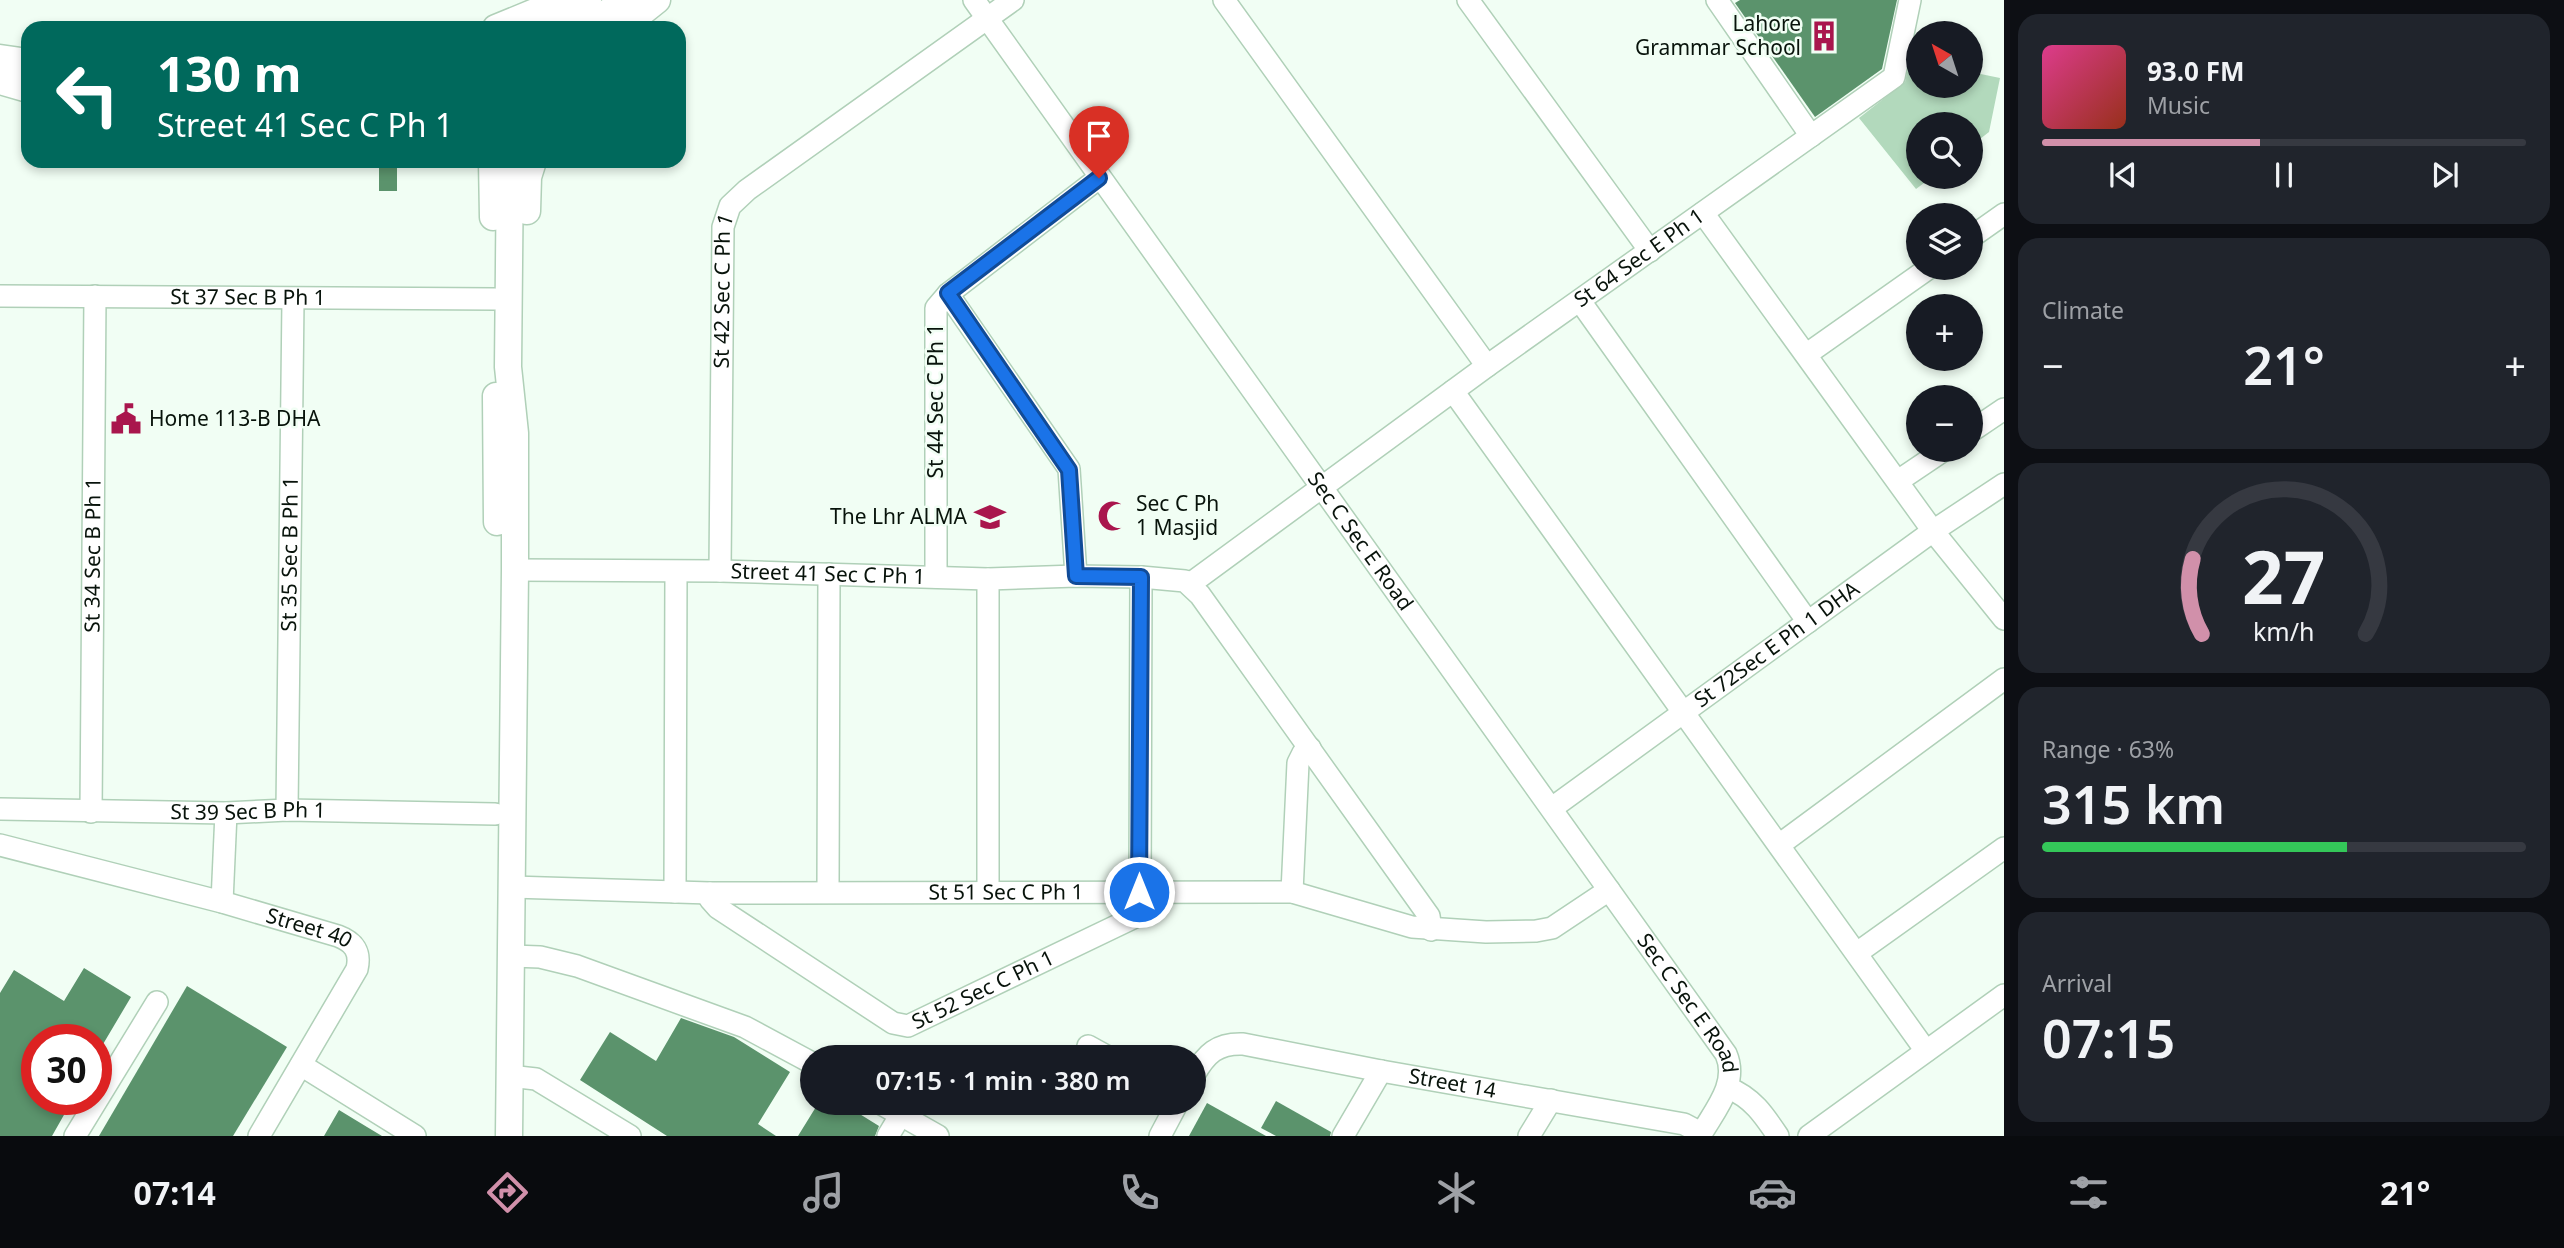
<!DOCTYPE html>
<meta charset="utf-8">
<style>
:root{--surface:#171b24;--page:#20242c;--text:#f1f3f6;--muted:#9ea1a6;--line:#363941;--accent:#d190aa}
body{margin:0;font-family:"Noto Sans",sans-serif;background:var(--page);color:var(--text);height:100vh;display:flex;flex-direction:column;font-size:26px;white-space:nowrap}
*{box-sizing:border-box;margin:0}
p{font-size:23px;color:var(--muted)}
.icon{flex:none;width:38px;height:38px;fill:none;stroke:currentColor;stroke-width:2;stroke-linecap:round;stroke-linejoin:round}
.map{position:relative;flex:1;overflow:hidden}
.details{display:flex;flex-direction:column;gap:14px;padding:14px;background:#0d0f14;width:560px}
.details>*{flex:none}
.hud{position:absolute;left:21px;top:21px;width:665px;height:147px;border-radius:21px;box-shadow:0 4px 10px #0003;background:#00695c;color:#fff;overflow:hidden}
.needle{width:46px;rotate:321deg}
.fabs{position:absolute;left:1906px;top:21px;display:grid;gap:14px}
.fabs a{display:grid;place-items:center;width:77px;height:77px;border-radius:50%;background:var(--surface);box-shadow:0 4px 10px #0003;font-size:35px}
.speed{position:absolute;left:21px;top:1024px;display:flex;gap:14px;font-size:35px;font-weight:700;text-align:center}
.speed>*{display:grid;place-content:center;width:91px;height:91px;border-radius:50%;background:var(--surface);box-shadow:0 4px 10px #0003;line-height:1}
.speed .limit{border:10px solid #d22;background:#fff;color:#111}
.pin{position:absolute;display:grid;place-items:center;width:60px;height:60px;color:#fff;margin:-72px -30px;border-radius:50% 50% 50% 0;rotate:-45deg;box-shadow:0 0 7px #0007}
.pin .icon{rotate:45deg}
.me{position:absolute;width:77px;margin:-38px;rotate:0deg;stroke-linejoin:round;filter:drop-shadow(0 0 5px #0008)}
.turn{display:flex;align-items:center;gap:24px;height:147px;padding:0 21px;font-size:32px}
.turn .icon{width:91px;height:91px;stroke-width:2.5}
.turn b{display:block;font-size:49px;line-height:60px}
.big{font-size:52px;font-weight:600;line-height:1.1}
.details .tile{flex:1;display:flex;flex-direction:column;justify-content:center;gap:10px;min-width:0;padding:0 24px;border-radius:21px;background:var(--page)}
.details .dial{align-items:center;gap:0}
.dial svg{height:182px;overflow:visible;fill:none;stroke:var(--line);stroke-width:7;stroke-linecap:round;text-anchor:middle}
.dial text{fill:var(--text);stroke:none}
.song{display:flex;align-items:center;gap:21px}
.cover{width:84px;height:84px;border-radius:10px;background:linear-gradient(135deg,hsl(330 70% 55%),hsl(10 70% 35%))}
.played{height:7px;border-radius:4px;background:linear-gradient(90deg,var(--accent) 45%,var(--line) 45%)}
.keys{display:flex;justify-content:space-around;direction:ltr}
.heat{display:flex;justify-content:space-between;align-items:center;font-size:38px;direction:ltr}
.charge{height:10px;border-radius:5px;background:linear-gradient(90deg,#34c759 63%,var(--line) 0)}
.trip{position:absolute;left:800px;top:1045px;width:406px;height:70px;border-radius:35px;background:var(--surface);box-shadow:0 4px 10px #0003;font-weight:600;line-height:70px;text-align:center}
.menu{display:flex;height:112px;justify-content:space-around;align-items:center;background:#090b0e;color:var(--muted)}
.menu .icon{width:49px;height:49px}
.menu .on{color:var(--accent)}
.menu b{font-size:32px;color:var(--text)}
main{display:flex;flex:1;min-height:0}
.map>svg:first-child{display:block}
</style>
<main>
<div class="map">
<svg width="2004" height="1136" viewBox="0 0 2004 1136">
<rect width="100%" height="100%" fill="#f1fef4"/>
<path fill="#b2d9bc" d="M1910,59L1918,61V86H1970L1971,72L2000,78L1989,132L1971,146L1970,124H1918V177H1932L1916,189L1859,118L1905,82Z"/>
<g fill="#5b936c">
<path d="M1740,0H1897L1882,69L1815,117L1735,3Z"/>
<rect x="379" y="161" width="18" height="30"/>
<path d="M84,968L131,997L96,1056V1040H37V1099H73L52,1136H0V993L14,970L64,1001Z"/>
<path d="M187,986L287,1047L233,1136H99Z"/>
<path d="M681,1018L734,1037L790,1072L758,1124L776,1136H667L580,1080L610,1032L656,1061Z"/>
<path d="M1276,1101L1331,1132L1330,1136H1276L1261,1128Z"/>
<path d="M819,1102H853L850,1108L879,1126L875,1136H798Z"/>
<path d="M1207,1103L1266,1136H1189Z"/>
<path d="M339,1110L367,1127L382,1136H324Z"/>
</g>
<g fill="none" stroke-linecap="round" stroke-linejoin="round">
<g stroke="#b0d0b8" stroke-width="24">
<g id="minor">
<path id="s1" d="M974,0L1726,1054C1739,1084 1714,1111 1700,1136"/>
<path d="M1224,0L1487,366"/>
<path d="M1468,0L1650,251"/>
<path d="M1717,0L1811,136"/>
<path d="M1703,213L1933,531L2004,619"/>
<path d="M1970,238L2004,214"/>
<path d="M948,294L1069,469L1076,576"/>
<path id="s2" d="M0,296L495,299"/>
<path d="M1580,301L1808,622"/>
<path d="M1807,354L1929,268"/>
<path d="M1453,391L1926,1051"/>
<path d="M1970,432L2004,409"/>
<path d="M1898,481L1944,450"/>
<path id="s3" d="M515,570L720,571L988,579L1076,576L1141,577L1185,581L1200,595L1429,916L1431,930"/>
<path id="s4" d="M720,571L723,227L730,206L747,190L1013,0"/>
<path d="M936,577V308L948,294L1099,178"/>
<path d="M988,579V891"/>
<path id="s5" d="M1190,584L1487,366L1894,77L1910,0"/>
<path id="s6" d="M1552,808L1933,531L2004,484"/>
<path id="s7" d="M0,809L226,813L287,810L495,814"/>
<path id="s8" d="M287,810L293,300"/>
<path id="s9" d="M91,812L95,296"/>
<path id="s10" d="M0,845L222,902L338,936C354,942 361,952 357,969L259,1136"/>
<path d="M1779,845L2004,679"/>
<path id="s11" d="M512,887L710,893L1292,892L1412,927L1486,932L1536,931L1552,928L1609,890"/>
<path d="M828,891L829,574"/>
<path d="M675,892L676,572"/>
<path d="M1140,892L1141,577"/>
<path d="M1292,892L1298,763L1303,753L1310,748"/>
<path id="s12" d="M710,893V899L718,908L893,1023L908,1026L1135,917L1147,908L1153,893"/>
<path d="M222,902L226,813"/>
<path d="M1857,953L2004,848"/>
<path d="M512,956L540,957L577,966L745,1027L812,1063"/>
<path d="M1088,1046L1108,1057"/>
<path d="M301,1065L415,1136"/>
<path id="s13" d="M1194,1075C1206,1054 1217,1043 1243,1044L1381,1071L1684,1124L1701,1133"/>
<path d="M509,1076L536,1079L630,1136"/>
<path d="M1728,1088C1752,1097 1764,1115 1778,1136"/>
<path d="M878,1102L938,1136"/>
<path d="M75,1136L157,1002"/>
<path d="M888,1136L900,1116"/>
<path d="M1160,1136L1178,1102"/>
<path d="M1343,1136L1381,1071"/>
<path d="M1529,1136L1551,1100"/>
<path d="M1809,1136L2004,995"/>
</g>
</g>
<g stroke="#b0d0b8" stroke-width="29">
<g id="major">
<path d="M552,25L588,0"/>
<path d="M496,28L564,0"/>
<path d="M584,28L626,0"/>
<path d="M622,28L657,0"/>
<path d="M0,58L28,62"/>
<path d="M0,81L28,89"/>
<path d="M492,161L493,217"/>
<path d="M527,211L528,177L533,161"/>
<path d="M496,396L497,522"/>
<path d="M509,1136L515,570V433L508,367L510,161"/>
</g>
</g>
<use href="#minor" stroke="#fff" stroke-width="21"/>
<use href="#major" stroke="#fff" stroke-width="26"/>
</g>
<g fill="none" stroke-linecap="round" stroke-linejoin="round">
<g stroke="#114b97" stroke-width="18">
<path id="route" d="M1099,178L948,293L1069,470L1076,576L1141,577L1139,892"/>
</g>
<use href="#route" stroke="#1a73e8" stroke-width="12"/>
</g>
<defs>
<g id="building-bare" transform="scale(2.415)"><path d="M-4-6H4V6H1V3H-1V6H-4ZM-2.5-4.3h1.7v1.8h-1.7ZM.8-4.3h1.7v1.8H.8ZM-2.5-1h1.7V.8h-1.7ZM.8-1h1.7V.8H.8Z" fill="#a9164d" stroke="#f1fef4" stroke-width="2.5" paint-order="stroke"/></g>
<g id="civic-bare" transform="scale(2.415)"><path d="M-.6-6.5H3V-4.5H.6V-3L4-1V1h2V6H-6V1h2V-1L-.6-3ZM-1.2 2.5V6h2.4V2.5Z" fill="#a9164d" stroke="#f1fef4" stroke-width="2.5" paint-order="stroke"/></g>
<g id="mosque-bare" transform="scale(2.415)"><path d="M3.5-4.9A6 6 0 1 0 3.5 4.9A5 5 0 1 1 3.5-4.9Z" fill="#a9164d" stroke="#f1fef4" stroke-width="2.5" paint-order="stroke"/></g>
<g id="school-bare" transform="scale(2.415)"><path d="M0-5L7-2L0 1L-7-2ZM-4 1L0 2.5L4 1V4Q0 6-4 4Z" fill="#a9164d" stroke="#f1fef4" stroke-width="2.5" paint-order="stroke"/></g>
</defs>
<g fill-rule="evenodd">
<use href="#building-bare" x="1824" y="36"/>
<use href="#civic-bare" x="126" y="419"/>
<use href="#mosque-bare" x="1113" y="516"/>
<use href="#school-bare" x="990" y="517"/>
</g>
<g text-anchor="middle" stroke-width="5" stroke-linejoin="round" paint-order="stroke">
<g font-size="21" fill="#08130b" stroke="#f1fef4" text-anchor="end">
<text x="1801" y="31">Lahore<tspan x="1801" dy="24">Grammar School</tspan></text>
<text x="149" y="426" text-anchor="start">Home 113-B DHA</text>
<text x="1136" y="511" text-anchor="start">Sec C Ph<tspan x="1136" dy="24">1 Masjid</tspan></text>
<text x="967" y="524">The Lhr ALMA</text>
</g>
<g font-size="21" fill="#08130b" stroke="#f1fef4">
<text dy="7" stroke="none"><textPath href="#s5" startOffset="555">St 64 Sec E Ph 1</textPath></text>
<text dy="7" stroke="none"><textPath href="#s4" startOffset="280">St 42 Sec C Ph 1</textPath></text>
<text dy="7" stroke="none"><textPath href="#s2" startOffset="248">St 37 Sec B Ph 1</textPath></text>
<text transform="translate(936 401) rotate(-90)" y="7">St 44 Sec C Ph 1</text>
<text dy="7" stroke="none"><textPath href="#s1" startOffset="665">Sec C Sec E Road</textPath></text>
<text dy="7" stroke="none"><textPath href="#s9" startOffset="257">St 34 Sec B Ph 1</textPath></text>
<text dy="7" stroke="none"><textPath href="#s8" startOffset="256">St 35 Sec B Ph 1</textPath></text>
<text dy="7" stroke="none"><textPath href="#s3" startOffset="313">Street 41 Sec C Ph 1</textPath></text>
<text dy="7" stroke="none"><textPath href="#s6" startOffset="278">St 72Sec E Ph 1 DHA</textPath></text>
<text dy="7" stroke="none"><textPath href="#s7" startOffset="248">St 39 Sec B Ph 1</textPath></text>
<text dy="7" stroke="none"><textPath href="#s11" startOffset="494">St 51 Sec C Ph 1</textPath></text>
<text dy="7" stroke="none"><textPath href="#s10" startOffset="320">Street 40</textPath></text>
<text dy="7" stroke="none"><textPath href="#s12" startOffset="326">St 52 Sec C Ph 1</textPath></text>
<text dy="7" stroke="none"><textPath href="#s1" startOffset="1232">Sec C Sec E Road</textPath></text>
<text dy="7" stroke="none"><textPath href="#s13" startOffset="275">Street 14</textPath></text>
</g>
</g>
</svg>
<div class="fabs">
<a><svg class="needle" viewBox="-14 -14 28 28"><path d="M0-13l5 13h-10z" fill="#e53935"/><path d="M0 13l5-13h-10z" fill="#9ea1a6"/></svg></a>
<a><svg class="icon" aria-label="search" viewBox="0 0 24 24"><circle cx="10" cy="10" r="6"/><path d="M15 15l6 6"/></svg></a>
<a><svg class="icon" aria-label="layers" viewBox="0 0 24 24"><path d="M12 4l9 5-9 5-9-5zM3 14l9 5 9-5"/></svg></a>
<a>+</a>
<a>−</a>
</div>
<div class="speed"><div class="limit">30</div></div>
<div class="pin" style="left:1099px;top:178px;background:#d93025"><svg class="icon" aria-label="arrive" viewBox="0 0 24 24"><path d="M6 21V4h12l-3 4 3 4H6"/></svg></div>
<svg class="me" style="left:1139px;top:892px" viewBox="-20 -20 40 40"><circle r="17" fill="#1a73e8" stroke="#fff" stroke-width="3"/><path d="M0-11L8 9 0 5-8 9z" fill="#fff"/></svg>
<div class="trip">07:15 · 1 min · 380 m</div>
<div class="hud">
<div class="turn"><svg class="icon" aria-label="left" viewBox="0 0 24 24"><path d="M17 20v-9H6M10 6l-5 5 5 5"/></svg><div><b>130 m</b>Street 41 Sec C Ph 1</div></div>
</div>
</div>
<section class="details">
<div class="tile">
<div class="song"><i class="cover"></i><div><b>93.0 FM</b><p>Music</p></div></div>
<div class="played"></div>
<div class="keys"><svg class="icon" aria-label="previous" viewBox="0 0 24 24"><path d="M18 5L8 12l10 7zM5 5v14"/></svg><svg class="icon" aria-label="pause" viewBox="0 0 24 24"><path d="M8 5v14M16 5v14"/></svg><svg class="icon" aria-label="next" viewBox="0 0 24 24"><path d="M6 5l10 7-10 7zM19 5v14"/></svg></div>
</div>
<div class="tile"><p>Climate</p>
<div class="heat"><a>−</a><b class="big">21°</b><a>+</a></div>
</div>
<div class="tile dial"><svg viewBox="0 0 100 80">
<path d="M14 69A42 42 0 1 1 86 69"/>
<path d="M14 69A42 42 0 0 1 10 36" stroke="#d190aa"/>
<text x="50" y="56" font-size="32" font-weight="700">27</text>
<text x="50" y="72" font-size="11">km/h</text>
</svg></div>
<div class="tile"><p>Range · 63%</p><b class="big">315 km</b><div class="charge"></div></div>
<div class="tile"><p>Arrival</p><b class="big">07:15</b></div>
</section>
</main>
<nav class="menu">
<b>07:14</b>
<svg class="icon on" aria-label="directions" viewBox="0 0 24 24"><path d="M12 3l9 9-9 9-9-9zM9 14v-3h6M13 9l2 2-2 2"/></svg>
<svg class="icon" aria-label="music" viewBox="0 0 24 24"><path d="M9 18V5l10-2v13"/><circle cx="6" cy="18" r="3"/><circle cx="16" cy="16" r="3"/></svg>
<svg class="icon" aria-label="phone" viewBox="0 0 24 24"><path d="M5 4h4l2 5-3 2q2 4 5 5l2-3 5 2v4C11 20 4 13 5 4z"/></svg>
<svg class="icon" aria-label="climate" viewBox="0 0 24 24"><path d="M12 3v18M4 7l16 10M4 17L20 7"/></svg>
<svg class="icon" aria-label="car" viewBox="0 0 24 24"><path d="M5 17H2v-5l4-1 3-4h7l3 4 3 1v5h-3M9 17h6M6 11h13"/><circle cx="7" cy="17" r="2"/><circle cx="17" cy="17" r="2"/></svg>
<svg class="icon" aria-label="filters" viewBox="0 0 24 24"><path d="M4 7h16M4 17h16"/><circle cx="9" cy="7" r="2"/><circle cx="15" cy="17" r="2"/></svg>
<b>21°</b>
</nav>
